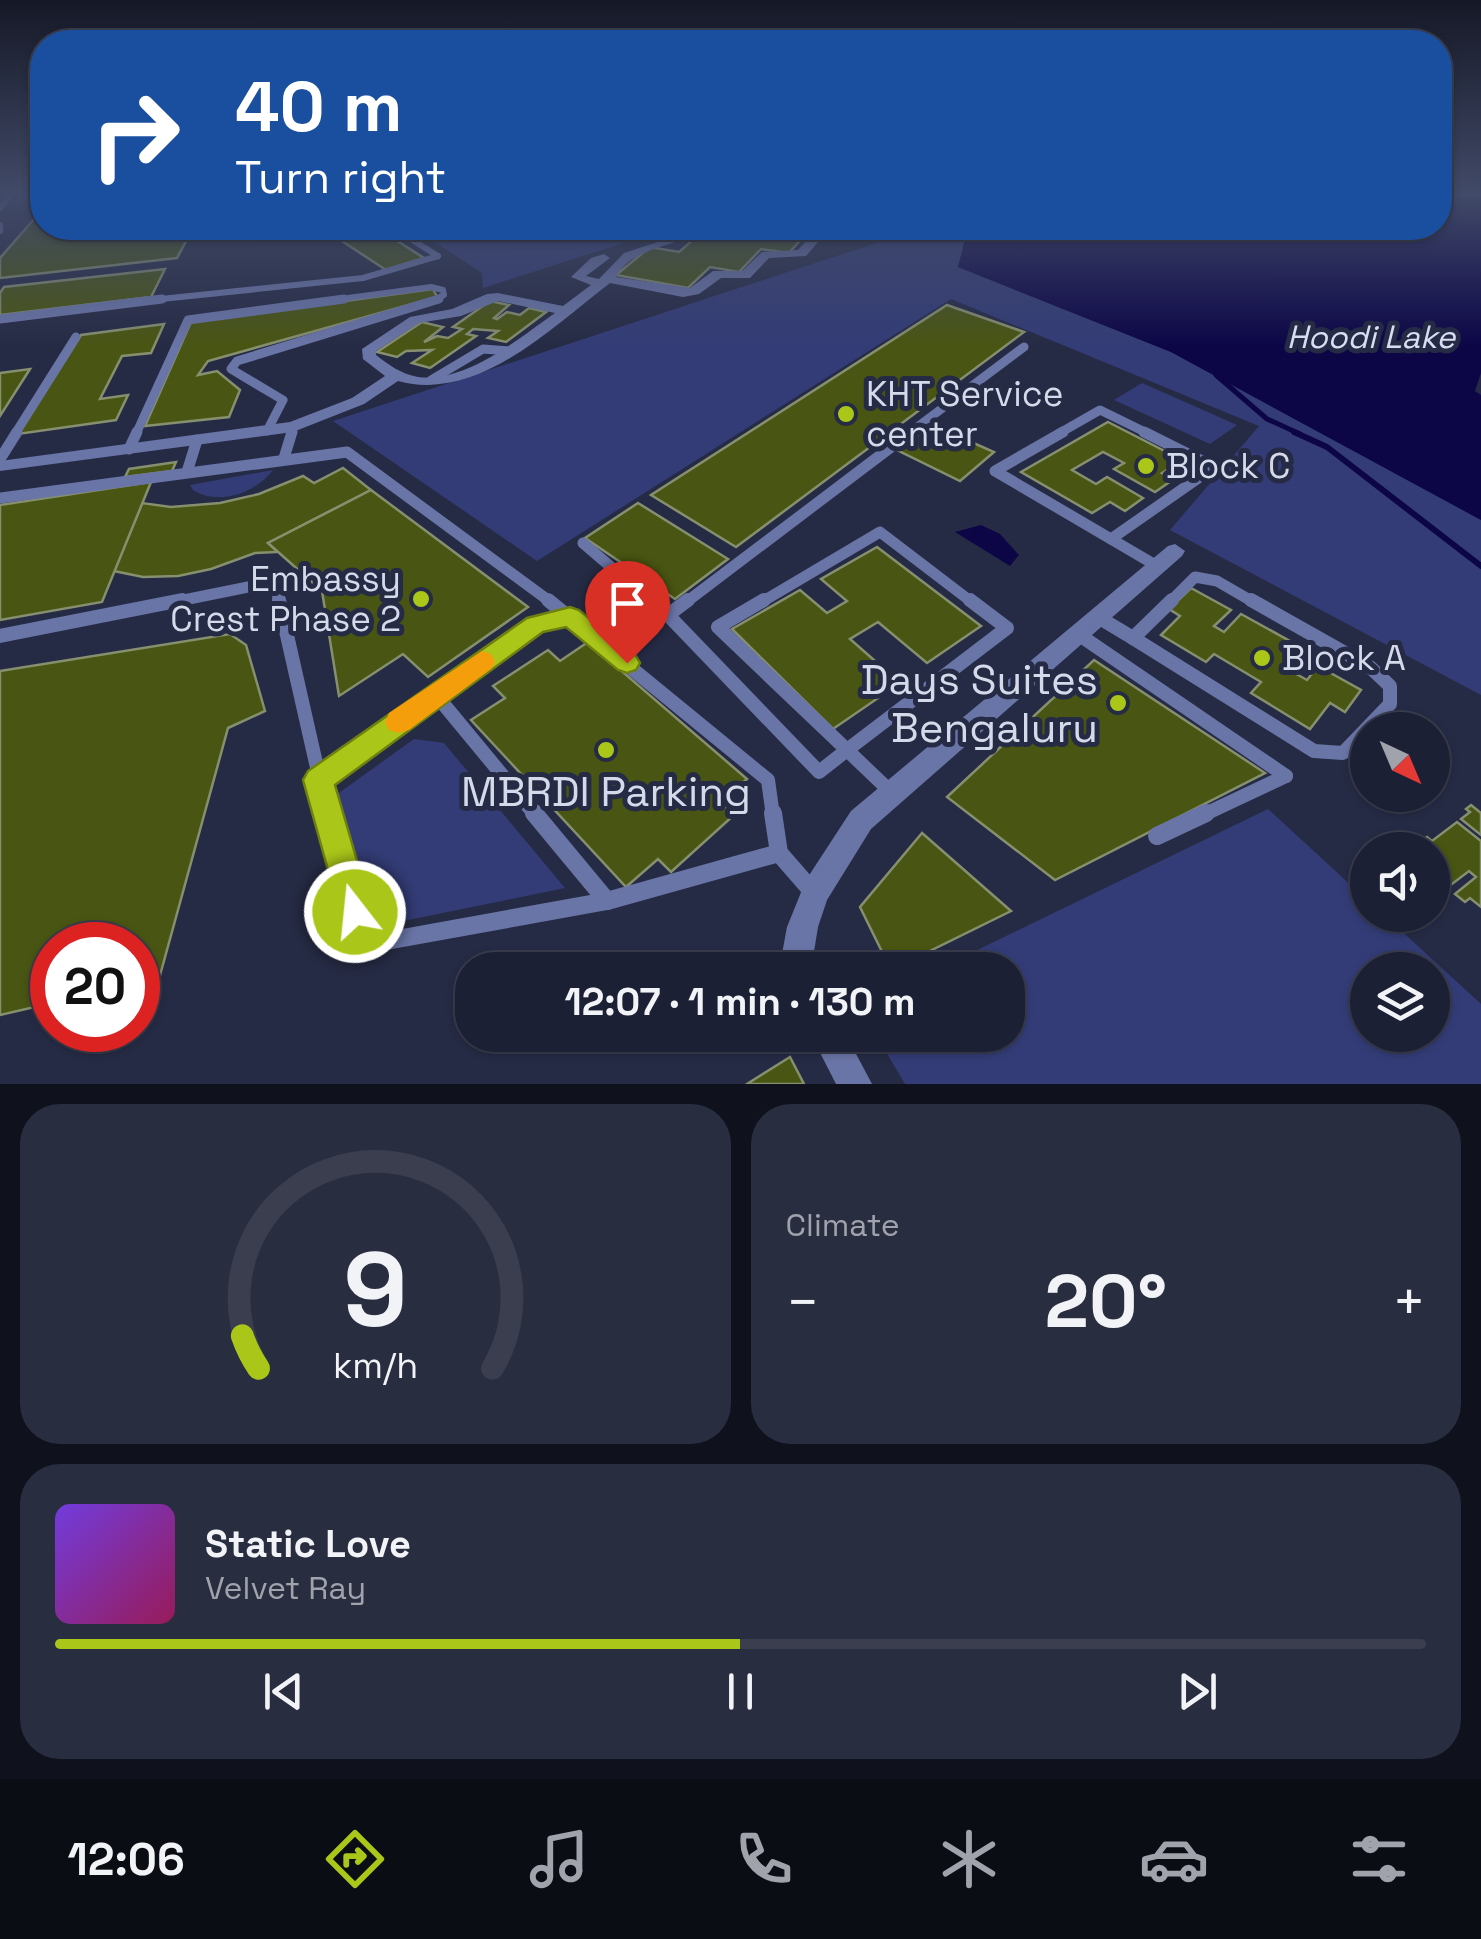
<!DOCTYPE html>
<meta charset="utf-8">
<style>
:root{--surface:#1c2034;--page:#292d40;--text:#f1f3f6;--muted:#a0a3ac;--line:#3a3e4f;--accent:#aac719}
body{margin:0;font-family:"Space Grotesk",sans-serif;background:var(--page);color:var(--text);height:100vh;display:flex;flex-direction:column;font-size:38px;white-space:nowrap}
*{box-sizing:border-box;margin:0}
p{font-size:32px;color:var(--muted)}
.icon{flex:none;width:55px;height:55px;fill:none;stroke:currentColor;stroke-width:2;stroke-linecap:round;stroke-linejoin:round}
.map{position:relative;height:1084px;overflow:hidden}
.sheet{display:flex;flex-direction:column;gap:20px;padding:20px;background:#0f121d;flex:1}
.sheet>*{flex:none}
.top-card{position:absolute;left:30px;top:30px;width:1422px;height:210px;border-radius:40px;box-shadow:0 2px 8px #0004,0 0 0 2px var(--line);background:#1a4fa0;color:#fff;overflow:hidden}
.needle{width:65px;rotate:136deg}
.buttons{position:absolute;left:1350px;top:712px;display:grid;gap:20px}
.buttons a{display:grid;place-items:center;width:100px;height:100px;border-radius:50%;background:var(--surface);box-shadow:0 2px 8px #0004,0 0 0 2px var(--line);font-size:50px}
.speed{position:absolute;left:30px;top:922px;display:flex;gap:20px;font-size:50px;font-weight:700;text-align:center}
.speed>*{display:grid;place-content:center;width:130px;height:130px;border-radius:50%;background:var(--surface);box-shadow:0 2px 8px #0004,0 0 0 2px var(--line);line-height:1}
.speed .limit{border:15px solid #d22;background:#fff;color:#111}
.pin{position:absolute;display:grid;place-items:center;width:85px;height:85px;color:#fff;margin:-102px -42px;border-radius:50% 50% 50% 0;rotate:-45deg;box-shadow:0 0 10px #0007}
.pin .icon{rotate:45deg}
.me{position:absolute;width:110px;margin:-55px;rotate:344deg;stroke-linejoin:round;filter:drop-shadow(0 0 8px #0008)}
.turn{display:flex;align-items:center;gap:35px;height:210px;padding:0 40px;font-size:45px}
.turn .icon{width:130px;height:130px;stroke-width:2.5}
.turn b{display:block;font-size:70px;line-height:85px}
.big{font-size:75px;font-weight:800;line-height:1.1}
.sheet .card{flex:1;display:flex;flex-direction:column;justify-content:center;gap:15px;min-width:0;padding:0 35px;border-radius:40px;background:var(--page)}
.sheet .dial{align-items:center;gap:0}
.dial svg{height:260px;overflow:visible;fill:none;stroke:var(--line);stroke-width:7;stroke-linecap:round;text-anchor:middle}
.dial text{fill:var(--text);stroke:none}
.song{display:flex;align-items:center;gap:30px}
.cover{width:120px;height:120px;border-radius:15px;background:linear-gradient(135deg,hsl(260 70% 55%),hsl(330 70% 35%))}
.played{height:10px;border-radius:5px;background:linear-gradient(90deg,var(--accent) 50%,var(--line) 50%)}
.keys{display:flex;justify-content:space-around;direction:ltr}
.heat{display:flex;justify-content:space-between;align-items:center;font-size:55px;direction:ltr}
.sheet .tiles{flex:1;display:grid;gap:20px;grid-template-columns:1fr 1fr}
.card:last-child{grid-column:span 2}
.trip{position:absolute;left:455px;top:952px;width:570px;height:100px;border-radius:40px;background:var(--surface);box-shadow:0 2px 8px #0004,0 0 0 2px var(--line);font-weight:800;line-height:100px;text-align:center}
.tab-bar{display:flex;height:160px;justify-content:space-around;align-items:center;background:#0b0d15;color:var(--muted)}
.tab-bar .icon{width:70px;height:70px}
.tab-bar .on{color:var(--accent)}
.tab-bar b{font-size:45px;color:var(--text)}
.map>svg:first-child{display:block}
</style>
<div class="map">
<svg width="1481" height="1084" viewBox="0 0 1481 1084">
<rect width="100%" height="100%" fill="#262b45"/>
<g fill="#333c76" fill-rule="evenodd">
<path d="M414,228H670L483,288L482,273Z"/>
<path d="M905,228H968L958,267L1171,352L1481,520V695L1170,530L1259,426L951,299L537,561L333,421L910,232Z"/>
<path d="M1142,383L1237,425L1210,444L1114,400Z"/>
<path d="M273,470C256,493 218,506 193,490L190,485Z"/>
<path d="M414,739L444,743L565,888L374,927L336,795Z"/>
<path d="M1268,809L1367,900L1368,915H1384L1481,1004V1084H905L876,1035H1008V970H936ZM1368,970H1432V1035H1368Z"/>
</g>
<g fill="#0c0647">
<path d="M1440,195L1481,198V373L1475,391L1481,395V520L1171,352L958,267L968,228H1440Z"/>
<path d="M981,525L1000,534L1019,555L1010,566L955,532Z"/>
</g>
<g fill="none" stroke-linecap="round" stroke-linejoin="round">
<path stroke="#0c0647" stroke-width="5" d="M1216,375L1267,419L1300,434"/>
<path stroke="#0c0647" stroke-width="6" d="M1294,432L1327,447L1481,566"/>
</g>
<g fill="#495512" stroke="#868f6e" stroke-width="2.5">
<path d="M42,210V228H193L177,258L0,278V258Z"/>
<path d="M322,228H377L424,258L386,270Z"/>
<path d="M738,228H811L789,253L761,249L739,272L710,267L688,288L616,275L650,247L679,252L701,233L729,237Z"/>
<path d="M165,269L151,297L0,315V293L4,287Z"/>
<path d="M433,289L437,297L208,361L198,375L217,371L240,390L229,417L145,426L191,322Z"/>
<path d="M490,301L509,305L494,318L497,319L507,312L520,315L529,308L546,312L506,342L488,338L498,331L473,329L467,334L476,336L430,368L412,363L432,350L406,351L397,357L377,352L422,322L443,327L424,342L437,336L448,338L462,329L453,327Z"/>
<path d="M947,305L1024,332L736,547L651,495Z"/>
<path d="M164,324L151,353L122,356L100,399L128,395L116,420L18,434L81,335Z"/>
<path d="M30,369L0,416V373Z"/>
<path d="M1108,422L1182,460L1162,473L1174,479L1155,492L1114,469L1124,463L1103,452L1072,470L1096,484L1107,477L1143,498L1125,511L1110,502L1092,513L1021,472Z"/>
<path d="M933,425L994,452L960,481L897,450Z"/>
<path d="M176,462L172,471L125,477L129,469Z"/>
<path d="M343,468L371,490L268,543L278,552L255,553L211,569L178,576L143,577L114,571L142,503L171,507L220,503L259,494L303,476L314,483Z"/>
<path d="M151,482L102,602L0,620V505Z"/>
<path d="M371,490L528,607L428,677L403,654L339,696L322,591L268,543Z"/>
<path d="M638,503L728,559L675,599L585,538Z"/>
<path d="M877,547L981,626L927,663L878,622L850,639L900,683L833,729L732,629L800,590L827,613L847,601L821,579Z"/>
<path d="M1191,588L1231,610L1214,626L1224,632L1241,614L1308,651L1291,671L1307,680L1318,666L1361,690L1345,712L1330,703L1310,729L1251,693L1261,682L1214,654L1206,662L1161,635L1180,616L1169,609Z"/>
<path d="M230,634L246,645L265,711L228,728L159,979L138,984V945H52V1003L0,1015V671Z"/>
<path d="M588,642L747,779L720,802L734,815L671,872L658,859L626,887L471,720L505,698L493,686L548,650L560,661Z"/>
<path d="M1094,660L1265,773L1055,880L947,797Z"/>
<path d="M1471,805L1481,813V835L1461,819L1470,812L1466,809Z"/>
<path d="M1457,822L1481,841V907L1470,898L1465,902L1455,894L1476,877L1469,871L1448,887L1432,875V850H1420L1427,845L1422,840L1427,837L1432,841Z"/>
<path d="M922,833L1011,911L891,970L860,907Z"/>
<path d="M790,1057L804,1084H747Z"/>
</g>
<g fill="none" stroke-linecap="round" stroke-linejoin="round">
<g stroke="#6a75a7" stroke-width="6">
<path d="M0,208L11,195"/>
<path d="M0,225V231"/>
<path d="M393,228L438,256"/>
<path d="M142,301L363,278L438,256"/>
<path d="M325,301L431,287L443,290L444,295L431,301"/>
</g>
<g stroke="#6a75a7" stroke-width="9">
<path d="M0,319L162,299"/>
<path d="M431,380L483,349L510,351"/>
<path d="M267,431L283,400L231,369L237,361L439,299"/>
<path d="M15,434L76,337"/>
<path d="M136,434L188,320L344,299"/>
<path d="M291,434L293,427"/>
<path d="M908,434L1024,347"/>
<path d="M1058,434L1100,410L1149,434"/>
</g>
<g stroke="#6a75a7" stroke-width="11">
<path d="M1063,432L995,471L1157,566"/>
<path d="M129,449L137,432"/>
<path d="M284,458L292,432"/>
<path d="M0,459L17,432"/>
<path d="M187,472L197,440"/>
<path d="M0,498L347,452L552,603"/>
<path d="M1111,539L1214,467L1144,432"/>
<path d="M583,543L653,603"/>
<path d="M169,603L253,586H267L277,592L279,603"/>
<path d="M685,603L911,432"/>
<path d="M760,603L880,532L973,603"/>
<path d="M1169,603L1195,577L1217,581L1255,603"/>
</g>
<g stroke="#6a75a7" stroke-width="14">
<path d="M279,600L328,816"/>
<path d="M548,600L768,780L773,816"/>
<path d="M650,600L668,615"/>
<path d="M688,600L668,615L819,772L847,750"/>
<path d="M764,600L718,627L847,750"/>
<path d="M1098,617L1133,638"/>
<path d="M1078,634L1286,776"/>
<path d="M0,636L182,600"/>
<path d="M1133,638L1314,751L1343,753L1390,704V686L1370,667L1251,600"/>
<path d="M1133,638L1172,600"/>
<path d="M436,695L536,816"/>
<path d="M847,750L892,793"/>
<path d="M847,750L1007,628L970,600"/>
<path d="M318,780L525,631L570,616"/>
<path d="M1201,816L1286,776"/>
</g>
<g stroke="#6a75a7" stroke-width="18">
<path d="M327,813L364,945L607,901L779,853"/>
<path d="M534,813L607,901"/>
<path d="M773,813L779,853L813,892"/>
<path d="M1157,836L1206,813"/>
</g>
<g fill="#6a75a7" fill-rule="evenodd">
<path d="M691,228H705C678,248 633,245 616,277L690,288L713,271H742L762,252L798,250L818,228H830L806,256L769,258L750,278H721L699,294L683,297L610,283C552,327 478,403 398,381L364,404L293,432L0,471V461L290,422L352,398L385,376L363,359L362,349L410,317L452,309L487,294L498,293L563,306L591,285L571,277L591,258L604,254L610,258L586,276L599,279L624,253L673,237ZM498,301L555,313C518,339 466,383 418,377C401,374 389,365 376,355V351L419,323L461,316Z"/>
<path d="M1175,544L1185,551L1182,556L871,829L827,900L818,927L811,970H779L787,927L806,880L851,811L1168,546Z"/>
<path d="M811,1035H846L872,1084H836Z"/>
</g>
</g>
<linearGradient id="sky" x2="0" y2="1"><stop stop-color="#151826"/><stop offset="0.56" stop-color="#414a68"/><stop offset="1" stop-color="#414a68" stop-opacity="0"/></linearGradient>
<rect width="1481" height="347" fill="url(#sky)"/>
<path fill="#aac719" stroke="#6e8110" stroke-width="2.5" d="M570,607L579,610L636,656L640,663L636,670L627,673L618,670L566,627L543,632L335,785L372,912L367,924L355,929L343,924L303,780L308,771L527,618Z"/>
<path fill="#f59e0b" d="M482,651L491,654L495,662L491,669L409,730L399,733L389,730L385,722L389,713Z"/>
<g fill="#aac719" stroke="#262b45" stroke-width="4">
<circle cx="846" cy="414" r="10"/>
<circle cx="1146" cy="466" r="10"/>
<circle cx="421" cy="599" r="10"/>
<circle cx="1262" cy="658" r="10"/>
<circle cx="1118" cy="703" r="10"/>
<circle cx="606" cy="750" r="10"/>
</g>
<g text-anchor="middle" stroke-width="10" stroke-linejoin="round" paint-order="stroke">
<g font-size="32" font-style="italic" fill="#d8ddf2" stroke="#262b45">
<text x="1371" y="348">Hoodi Lake</text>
</g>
<g font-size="35" fill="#d5daeb" stroke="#262b45" text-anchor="start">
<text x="866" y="406">KHT Service<tspan x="866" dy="40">center</tspan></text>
<text x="1166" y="478">Block C</text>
<text x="401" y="591" text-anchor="end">Embassy<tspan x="401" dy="40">Crest Phase 2</tspan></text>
<text x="1282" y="670">Block A</text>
</g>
<g font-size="42" fill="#d5daeb" stroke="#262b45" text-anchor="end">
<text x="1098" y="694">Days Suites<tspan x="1098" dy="48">Bengaluru</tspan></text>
<text x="606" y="806" text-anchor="middle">MBRDI Parking</text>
</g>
</g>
</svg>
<div class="buttons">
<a><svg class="needle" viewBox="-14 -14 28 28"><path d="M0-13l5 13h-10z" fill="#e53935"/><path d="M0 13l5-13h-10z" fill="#a0a3ac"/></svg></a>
<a><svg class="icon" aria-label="sound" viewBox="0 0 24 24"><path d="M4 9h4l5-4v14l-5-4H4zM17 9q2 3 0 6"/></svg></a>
<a><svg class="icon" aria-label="layers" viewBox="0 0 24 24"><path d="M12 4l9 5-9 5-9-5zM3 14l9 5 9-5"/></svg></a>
</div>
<div class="speed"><div class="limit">20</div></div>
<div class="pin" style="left:627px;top:663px;background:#d93025"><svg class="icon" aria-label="arrive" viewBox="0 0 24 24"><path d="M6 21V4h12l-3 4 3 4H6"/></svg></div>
<svg class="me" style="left:355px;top:912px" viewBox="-20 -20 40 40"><circle r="17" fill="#aac719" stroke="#fff" stroke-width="3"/><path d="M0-11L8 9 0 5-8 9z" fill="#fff"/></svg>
<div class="trip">12:07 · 1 min · 130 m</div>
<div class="top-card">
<div class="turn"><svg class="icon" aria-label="right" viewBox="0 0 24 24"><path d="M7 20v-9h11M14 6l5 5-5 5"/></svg><div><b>40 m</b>Turn right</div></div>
</div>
</div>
<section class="sheet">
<div class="tiles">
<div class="card dial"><svg viewBox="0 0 100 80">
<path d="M14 69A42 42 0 1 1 86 69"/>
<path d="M14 69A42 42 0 0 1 9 59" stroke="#aac719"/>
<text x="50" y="56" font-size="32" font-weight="700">9</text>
<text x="50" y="72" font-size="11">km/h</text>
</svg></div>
<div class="card"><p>Climate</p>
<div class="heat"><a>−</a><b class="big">20°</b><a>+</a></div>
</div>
<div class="card">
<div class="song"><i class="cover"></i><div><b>Static Love</b><p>Velvet Ray</p></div></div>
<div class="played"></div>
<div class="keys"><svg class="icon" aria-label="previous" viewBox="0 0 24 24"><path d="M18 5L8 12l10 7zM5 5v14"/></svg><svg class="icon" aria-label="pause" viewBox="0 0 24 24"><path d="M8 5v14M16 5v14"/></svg><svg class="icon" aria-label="next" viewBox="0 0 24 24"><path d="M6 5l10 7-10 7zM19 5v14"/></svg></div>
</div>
</div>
</section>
<nav class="tab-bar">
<b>12:06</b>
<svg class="icon on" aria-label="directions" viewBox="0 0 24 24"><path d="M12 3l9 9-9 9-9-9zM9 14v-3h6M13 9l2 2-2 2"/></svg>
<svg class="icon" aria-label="music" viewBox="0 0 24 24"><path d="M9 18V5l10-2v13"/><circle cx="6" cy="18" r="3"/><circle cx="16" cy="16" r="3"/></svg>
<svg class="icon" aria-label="phone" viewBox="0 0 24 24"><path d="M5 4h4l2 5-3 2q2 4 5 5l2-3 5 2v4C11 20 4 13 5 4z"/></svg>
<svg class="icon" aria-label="climate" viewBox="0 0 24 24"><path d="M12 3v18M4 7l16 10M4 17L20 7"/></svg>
<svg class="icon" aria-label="car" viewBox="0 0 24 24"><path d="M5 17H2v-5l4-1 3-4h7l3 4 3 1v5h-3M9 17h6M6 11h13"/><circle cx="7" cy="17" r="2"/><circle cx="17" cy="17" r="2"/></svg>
<svg class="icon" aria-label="filters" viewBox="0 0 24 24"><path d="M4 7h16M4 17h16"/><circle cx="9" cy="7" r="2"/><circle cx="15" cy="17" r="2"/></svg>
</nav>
